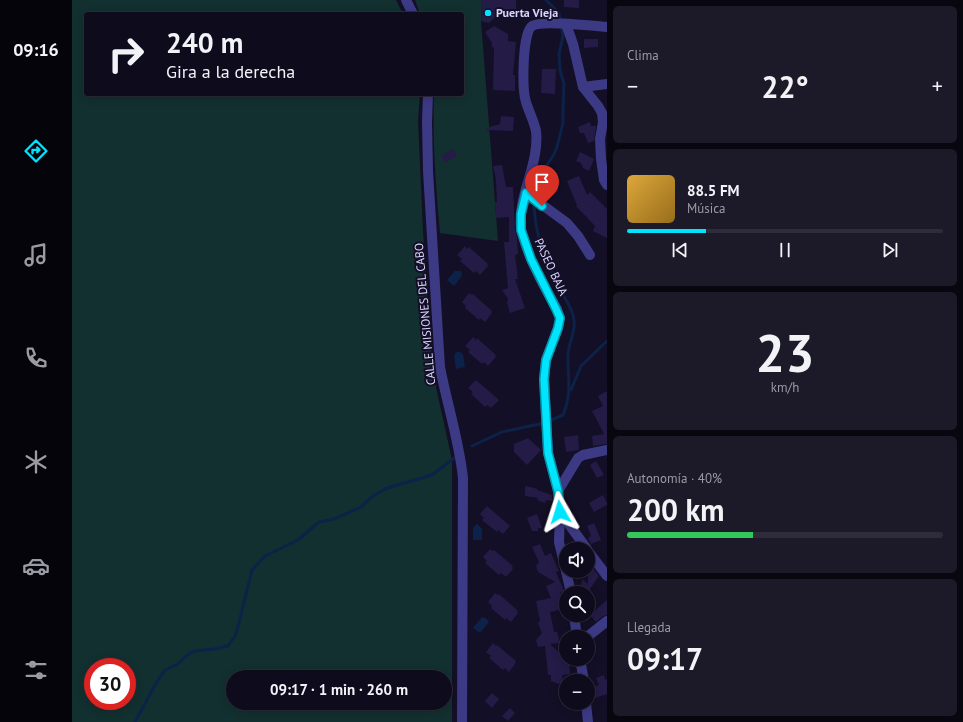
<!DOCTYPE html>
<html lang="es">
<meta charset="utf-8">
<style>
:root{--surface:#0e0b1c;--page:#1c1929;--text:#f1f3f6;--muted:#9b9ba3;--line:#2e2b3b;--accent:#00e5ff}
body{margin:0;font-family:"PT Sans",sans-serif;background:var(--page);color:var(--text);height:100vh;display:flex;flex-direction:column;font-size:15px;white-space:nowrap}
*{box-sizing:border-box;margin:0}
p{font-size:13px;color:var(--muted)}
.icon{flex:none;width:22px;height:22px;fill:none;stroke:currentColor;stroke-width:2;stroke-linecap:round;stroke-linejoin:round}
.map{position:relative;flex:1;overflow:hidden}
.sheet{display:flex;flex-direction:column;gap:6px;padding:6px;background:#08060f;width:356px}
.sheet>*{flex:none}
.hud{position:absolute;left:12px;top:12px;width:380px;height:84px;border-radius:4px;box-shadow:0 2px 10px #0003,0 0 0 1px var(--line);background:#0e0b1c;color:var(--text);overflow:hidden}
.fabs{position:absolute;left:487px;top:542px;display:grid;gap:8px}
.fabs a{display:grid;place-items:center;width:36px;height:36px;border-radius:50%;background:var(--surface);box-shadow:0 2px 10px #0003,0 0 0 1px var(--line);font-size:20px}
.speed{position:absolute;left:12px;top:658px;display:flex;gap:8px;font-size:20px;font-weight:700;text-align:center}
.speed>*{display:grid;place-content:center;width:52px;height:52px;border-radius:50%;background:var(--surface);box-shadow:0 2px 10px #0003,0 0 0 1px var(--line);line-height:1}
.speed .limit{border:6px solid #d22;background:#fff;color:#111}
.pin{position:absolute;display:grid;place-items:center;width:34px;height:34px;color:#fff;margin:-41px -17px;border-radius:50% 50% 50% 0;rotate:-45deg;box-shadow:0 0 4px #0007}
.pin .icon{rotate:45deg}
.me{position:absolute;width:44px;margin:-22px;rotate:354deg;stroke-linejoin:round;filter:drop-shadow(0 0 3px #0008)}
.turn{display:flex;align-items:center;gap:14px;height:84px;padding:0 16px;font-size:18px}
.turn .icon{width:52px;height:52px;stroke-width:2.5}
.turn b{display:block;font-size:28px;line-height:34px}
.big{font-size:30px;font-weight:800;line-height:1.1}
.sheet .tile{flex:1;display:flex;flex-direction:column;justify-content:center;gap:6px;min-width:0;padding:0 14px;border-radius:6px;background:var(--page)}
.sheet .dial{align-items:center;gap:0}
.dial b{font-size:52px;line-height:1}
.song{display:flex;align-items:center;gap:12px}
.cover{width:48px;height:48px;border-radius:6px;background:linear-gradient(135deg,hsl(40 70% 55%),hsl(40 70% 35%))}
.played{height:4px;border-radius:2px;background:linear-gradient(90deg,var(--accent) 25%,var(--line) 25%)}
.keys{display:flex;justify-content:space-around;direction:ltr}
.heat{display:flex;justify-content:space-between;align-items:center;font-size:22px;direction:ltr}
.charge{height:6px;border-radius:3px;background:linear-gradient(90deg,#34c759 40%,var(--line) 0)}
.trip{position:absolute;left:154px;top:670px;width:226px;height:40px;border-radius:20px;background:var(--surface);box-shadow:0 2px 10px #0003,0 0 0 1px var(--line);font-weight:800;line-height:40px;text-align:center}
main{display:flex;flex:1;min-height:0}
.tab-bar{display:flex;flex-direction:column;width:72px;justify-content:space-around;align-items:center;background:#06040b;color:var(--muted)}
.tab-bar .icon{width:28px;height:28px}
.tab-bar .current{color:var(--accent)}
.tab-bar b{font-size:18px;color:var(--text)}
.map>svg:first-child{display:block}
</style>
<main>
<nav class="tab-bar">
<b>09:16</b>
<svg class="icon current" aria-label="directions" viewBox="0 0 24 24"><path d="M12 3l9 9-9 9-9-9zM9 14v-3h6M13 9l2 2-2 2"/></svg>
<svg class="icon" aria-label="music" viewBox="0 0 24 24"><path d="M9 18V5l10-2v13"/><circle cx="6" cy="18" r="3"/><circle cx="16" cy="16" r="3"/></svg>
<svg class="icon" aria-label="phone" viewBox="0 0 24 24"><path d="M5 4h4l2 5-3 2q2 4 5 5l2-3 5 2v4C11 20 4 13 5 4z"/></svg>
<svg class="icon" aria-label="climate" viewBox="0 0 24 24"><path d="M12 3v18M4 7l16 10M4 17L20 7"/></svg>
<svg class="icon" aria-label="car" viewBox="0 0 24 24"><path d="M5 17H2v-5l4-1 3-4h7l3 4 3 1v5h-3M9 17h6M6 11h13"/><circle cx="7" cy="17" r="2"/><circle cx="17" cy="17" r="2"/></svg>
<svg class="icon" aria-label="filters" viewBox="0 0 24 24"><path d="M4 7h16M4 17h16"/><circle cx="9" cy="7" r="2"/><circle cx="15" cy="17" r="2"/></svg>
</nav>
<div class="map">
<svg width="535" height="722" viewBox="0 0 535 722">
<rect width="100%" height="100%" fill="#130f26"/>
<g fill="#12302f" fill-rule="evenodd">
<path d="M0,0H324L331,14H14V94H348L346,121L351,230L358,338L364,387L380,460V722H0ZM21,667H55V701H21ZM161,677H373V703H161Z"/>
<path d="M343,0H410L409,21L426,241L368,233C364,186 360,140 362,94H390V14H348Z"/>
</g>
<g fill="#0c2248">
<path d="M383,271H389L390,276L382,286L375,280Z"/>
<path d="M386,351L391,354L393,367L384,369L382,355Z"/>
<path d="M405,524L410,529V540H401V528Z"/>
<path d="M410,617L414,618L417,622L408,633L401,628Z"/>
</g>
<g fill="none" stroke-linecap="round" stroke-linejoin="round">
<g stroke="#0c2248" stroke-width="3">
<path d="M464,197L469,174L481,156L485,147L491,123V110L492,84L488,70L487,54L491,36L488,18L487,13L474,0"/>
<path d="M462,202C462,234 474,261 488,289C493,299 501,309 502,320C504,333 495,345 496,358C496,382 500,392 491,415L477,421"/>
<path d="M499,390L509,366L535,341"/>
<path d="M400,446L430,432L472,423"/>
<path d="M63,722L84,683L93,670L106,664L113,657L122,651L142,649L156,646L163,636L167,623L180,570L193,556L226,540L247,522L262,519L289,507L301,496L315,488L360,475L382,458"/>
</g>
</g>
<g fill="#241b47">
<path d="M410,0H444V9H436V11H430L417,23L409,21Z"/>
<path d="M492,0H507V8L492,7Z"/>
<path d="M422,26L436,34V41L444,42L441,75H443V91L421,90L422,48L420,47V43L413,32Z"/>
<path d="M512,39H526V47L512,48Z"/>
<path d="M470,69H484L483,94L469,93Z"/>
<path d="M429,116L442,117L441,131L414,130V128L428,124Z"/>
<path d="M518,122L519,126H524L522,141L516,143L512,133H508L506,127Z"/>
<path d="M382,149L385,156L373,163L369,155Z"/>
<path d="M508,152L522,159L517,171L511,168L509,163L504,161Z"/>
<path d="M430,165L434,187H441L443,229L445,238L446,254L443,255L446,279H443L453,308L438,313L435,303L436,299L430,290L436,288L432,242H437V217L424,218L423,202H425L424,180L421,166Z"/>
<path d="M507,176L515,195L518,192L535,209V238L521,231L523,226L504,206L505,205L495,181Z"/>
<path d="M393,246L395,249L397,247L416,264L415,265L416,266L408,275L404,271L402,273L388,261L390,259L385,255Z"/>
<path d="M397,293L400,295L401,294L420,311L419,312L420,313L413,322L408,318L407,320L393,308L394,306L390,302Z"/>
<path d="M401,337L404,340L405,338L424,355L423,356L424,357L416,366L412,362L410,364L396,352L398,350L393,346Z"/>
<path d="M404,380L427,400L419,408L415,405L413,407L399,394L401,392L396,388Z"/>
<path d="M535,391V444L521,446L520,436L532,434L520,411L531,406L526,396Z"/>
<path d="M506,435L507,450L494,452L492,437Z"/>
<path d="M456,438L469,450L455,465L442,452V444Z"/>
<path d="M524,461L532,475L525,478L518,465Z"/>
<path d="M453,486L466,489L465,490L480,495V501L474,500L473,503L465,500L466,498L453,496Z"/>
<path d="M531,495L535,503V505L522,512L517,503Z"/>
<path d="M415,506L438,526L431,534L426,530L425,532L410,520L412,518L408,514Z"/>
<path d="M465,514L470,528H466V531H460L455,518Z"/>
<path d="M522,523L529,540L519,544L516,538L519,536L515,526Z"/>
<path d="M468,544L473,556L479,553L487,571L484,572L492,591L488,593L492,609L478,612L482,632H485L488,643L478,644L494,659L497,660L498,674L490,675L491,683L486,684L479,681V675H476L473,646L466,647L464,640L470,633L466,623L468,621L464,601L479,598L474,586L483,582L466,572L464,566L467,562L460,547Z"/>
<path d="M418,549L421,551L422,550L441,566L440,568L441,569L434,577L429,573L427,575L413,563L415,561L411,557Z"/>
<path d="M516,562L527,576L515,593H511L509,586L510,579L516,584Z"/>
<path d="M423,593L426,595L427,594L446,611L445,612L446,613L439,622L434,618L433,620L419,608L420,606L416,602Z"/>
<path d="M535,600V615L531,616L524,622L518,615Z"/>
<path d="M421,643L424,646L425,645L444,661L443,663H444L437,672L433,668L431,670L417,658L419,656L414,652Z"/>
<path d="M532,675L533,680L535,679V694L523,698L520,687L527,685L524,678Z"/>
<path d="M420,693L427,699L420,708L413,701Z"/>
<path d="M438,708L443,713L436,721L430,716Z"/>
</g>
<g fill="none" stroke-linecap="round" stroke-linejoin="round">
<g stroke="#3d3a85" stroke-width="10">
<path d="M334,0L341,14"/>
<path d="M494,24L501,44L511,87L526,106L530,113L531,122L528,139L529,159L532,180L535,185"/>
<path d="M511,87L535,84"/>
<path d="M356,94L355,122L356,171L368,367C375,404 387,440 391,478L390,722"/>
<path d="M454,193L495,223L506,236L518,255"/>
<path d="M486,491L506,458L511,455L535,450"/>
<path d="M488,512L515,549"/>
<path d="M516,551L535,576"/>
<path d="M494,571L487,542L488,512L486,491L476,453L472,379L474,360L486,328L488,318L485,309C473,288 461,267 453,243C452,239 450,234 449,229C445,196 468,164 464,131C462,121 457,112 454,102C450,90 450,33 460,26C469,20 522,26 535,27"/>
<path d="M494,571L499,593"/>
<path d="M502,615L505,637"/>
<path d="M515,637L535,621"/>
<path d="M508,659L512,681"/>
<path d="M514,703L516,722"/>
</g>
</g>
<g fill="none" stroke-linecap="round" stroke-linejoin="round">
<g stroke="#0095a6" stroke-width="10">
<path id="route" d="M470,206L454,193L449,214V230L459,259L484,309L488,318L486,328L474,360L472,379L476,453L486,491L488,512"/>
</g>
<use href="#route" stroke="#00e5ff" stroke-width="7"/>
</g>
<circle fill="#00e5ff" stroke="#130f26" stroke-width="1.5" cx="416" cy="13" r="4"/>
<g text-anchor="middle" stroke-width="4" stroke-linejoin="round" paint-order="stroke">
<g font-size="12" font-weight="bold" fill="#d9d4ff" stroke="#130f26" text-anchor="start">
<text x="424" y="17">Puerta Vieja</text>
</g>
<g font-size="12" fill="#d9d4ff" stroke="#130f26">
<text transform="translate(479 267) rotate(65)" y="4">PASEO BAJA</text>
<text transform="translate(353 314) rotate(-95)" y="4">CALLE MISIONES DEL CABO</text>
</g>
</g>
</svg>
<div class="fabs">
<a><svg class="icon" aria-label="sound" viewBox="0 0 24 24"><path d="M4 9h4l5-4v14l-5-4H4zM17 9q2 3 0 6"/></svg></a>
<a><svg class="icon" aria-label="search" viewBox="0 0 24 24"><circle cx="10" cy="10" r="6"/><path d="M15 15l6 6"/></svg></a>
<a>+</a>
<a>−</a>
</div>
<div class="speed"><div class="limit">30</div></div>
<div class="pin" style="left:470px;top:206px;background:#d93025"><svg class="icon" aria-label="arrive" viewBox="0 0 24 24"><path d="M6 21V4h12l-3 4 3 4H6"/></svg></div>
<svg class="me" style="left:488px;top:512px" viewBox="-20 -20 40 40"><path d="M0-17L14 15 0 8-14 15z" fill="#00e5ff" stroke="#fff" stroke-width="4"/></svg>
<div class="trip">09:17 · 1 min · 260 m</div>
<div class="hud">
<div class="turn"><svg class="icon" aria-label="right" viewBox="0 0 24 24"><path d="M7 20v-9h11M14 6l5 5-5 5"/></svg><div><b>240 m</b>Gira a la derecha</div></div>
</div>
</div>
<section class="sheet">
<div class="tile"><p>Clima</p>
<div class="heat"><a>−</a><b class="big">22°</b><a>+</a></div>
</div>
<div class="tile">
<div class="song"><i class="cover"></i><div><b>88.5 FM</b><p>Música</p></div></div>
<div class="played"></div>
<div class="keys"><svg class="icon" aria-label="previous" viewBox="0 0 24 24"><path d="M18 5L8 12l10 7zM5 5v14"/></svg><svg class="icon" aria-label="pause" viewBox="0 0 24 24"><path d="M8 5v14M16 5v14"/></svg><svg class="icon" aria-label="next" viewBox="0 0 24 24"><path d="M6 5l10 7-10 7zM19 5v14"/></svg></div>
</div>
<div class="tile dial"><b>23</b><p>km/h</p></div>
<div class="tile"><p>Autonomía · 40%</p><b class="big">200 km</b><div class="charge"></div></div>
<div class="tile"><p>Llegada</p><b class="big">09:17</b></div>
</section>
</main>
